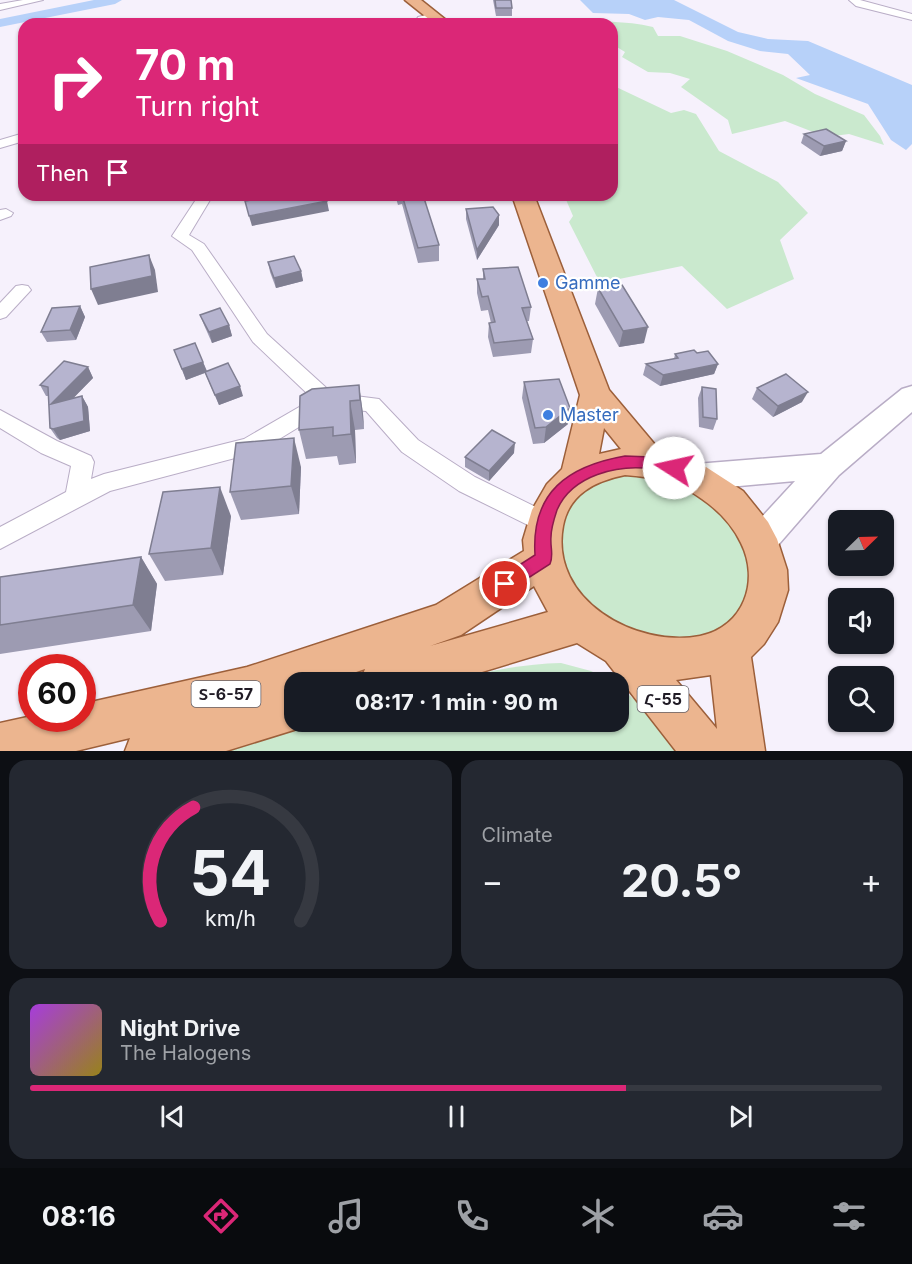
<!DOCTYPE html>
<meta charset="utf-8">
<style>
:root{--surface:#171b24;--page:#242831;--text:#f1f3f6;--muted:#9ea1a6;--line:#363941;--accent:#db2777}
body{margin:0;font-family:Inter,"Noto Sans Armenian",sans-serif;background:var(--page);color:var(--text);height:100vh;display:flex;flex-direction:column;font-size:22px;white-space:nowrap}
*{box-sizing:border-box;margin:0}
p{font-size:20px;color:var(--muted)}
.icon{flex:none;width:33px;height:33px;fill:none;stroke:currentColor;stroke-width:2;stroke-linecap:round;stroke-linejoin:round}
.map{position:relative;height:751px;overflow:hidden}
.sheet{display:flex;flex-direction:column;gap:9px;padding:9px;background:#0d0f14;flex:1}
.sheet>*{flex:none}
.banner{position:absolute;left:18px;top:18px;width:600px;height:183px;border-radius:18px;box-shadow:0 2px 4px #0004;background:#db2777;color:#fff;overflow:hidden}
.needle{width:39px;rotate:67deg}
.tools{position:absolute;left:828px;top:510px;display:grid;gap:12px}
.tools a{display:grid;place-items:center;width:66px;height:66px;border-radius:12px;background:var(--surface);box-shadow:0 2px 4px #0004;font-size:30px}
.speed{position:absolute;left:18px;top:654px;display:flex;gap:12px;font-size:30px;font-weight:700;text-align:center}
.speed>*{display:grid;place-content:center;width:78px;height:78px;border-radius:50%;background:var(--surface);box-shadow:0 2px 4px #0004;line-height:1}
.speed .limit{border:9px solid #d22;background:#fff;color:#111}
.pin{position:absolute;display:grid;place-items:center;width:51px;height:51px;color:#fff;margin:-26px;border:3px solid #fff;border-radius:50%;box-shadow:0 2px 6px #0007}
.me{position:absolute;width:66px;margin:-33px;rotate:280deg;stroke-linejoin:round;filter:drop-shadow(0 0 4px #0008)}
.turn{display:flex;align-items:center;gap:21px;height:126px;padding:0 18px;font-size:27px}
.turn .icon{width:78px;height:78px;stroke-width:2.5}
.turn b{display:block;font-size:42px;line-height:51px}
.then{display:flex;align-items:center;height:57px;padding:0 18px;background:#0003;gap:12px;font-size:22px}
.big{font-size:45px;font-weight:700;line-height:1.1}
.sheet .tile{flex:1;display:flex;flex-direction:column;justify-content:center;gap:9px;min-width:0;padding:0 21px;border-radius:18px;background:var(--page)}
.sheet .dial{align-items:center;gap:0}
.dial svg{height:156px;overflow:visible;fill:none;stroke:var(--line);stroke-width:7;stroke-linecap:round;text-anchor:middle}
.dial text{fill:var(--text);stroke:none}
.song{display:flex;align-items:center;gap:18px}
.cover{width:72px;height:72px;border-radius:9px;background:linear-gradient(135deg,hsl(280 70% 55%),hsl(50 70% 35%))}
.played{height:6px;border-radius:3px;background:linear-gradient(90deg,var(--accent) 70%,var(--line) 70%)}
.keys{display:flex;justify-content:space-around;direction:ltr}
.heat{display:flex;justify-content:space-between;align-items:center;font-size:33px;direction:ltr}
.sheet .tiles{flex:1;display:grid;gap:9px;grid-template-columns:1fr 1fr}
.tile:last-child{grid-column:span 2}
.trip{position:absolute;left:284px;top:672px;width:345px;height:60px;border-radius:18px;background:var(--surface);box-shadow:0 2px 4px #0004;font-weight:700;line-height:60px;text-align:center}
.tabs{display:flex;height:96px;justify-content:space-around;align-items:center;background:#090b0e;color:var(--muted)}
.tabs .icon{width:42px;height:42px}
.tabs .current{color:var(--accent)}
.tabs b{font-size:27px;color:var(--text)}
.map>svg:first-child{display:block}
</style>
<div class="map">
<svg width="912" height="751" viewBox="0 0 912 751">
<rect width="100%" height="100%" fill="#f6f1fc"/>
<g fill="#cae9ce">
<path d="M572,18C600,23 624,20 653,27L658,36H680L727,51L783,75L815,94L864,115L880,136L884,145L849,134L826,137L785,121L732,134L728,120L681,87L690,79L670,73L648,72L622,57L625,52L612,44V24H567Z"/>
<path d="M612,85L671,113L684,110L696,114L719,151L778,182L808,213L780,240L794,279L727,309L682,266L600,283L569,222L573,216L564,195H612Z"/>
<path d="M631,474L647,475L695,490L733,524L751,569L747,600L729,625L699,640L641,638L590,608L568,579L562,563L559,533L569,506L588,487L601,480Z"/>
<path d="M561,663L591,671L613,682H449C486,671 522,664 561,663Z"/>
<path d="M618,686L641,705L678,751H225L325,722H618Z"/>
</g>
<path fill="#b7d1f9" d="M580,0H674L738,32L768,39L808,41L912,85V144L906,150L891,140L868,104L796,78L810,75L788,54L760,51L728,41L689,20L658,17L645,20L629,14L593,13Z"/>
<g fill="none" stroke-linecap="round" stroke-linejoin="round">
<path fill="#b7d1f9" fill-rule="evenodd" d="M94,0H122L115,4L0,27V19Z"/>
<g stroke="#b9adc6" stroke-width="2">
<g id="minor">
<path d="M23,0H43L0,10V4Z"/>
<path d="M849,0H860L912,14V20L856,6Z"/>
<path d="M434,13L437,14V18L425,21L424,24H414L418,17Z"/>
<path d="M24,133V141L0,148V140Z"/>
<path d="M199,195H213L189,235L204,244L267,334L332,393L379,399L418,440L475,477L552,515L556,522L552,529L544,532L536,529L459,491L402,452L366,411L330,408L258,452L110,491L0,549V527L66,492L71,466L41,453L0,428V410L57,441L91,456L94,462L91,479L104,474L244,439L313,399L253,342L192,250L172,236Z"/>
<path d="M6,209L13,213L11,216L0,220V210Z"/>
<path d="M22,285L28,286L31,290L6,317L0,319V303L16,286Z"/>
</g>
</g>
<g stroke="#b9adc6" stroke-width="3">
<path id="secondary" d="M912,386V412L839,475L772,552L760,557L748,552L743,542L748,532L795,481L696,490L685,486L681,477L685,468L696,464L821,454L902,389Z"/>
</g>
<g stroke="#9c5f3a" stroke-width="3">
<g id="primary">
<path d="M405,0H421L451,24H435Z"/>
<path d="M512,195H534L609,390L662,453L706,467L743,491L768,522L777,539L787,570L788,590L778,622L764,644L751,657L765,751H676L606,661L577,643L449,682H360L365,669L327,682H294V722H311L310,725L226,751H125L130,738L76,751H0V723L32,716V718H82V704L247,667L436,605L524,551L523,540L532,510L547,484L562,469L580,395ZM604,428L621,449L599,454ZM625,475C653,477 679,482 702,499C718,510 733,526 741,543C760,581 744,627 700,636C636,648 549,600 563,526C569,494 595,481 625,475ZM534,586L548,612L430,646L461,635ZM711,675L717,729L676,680Z"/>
</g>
</g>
<use href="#minor" fill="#fff" fill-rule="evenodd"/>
<use href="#secondary" fill="#fff" fill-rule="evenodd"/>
<use href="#primary" fill="#ecb58f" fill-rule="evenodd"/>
</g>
<g fill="#9d9bb2">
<path d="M493,0H511L512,8V16H496Z"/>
<path d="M804,134L846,141L842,151L820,156L801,143Z"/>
<path d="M395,195H423L439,245V261L418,263L402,204L398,205Z"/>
<path d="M466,209L499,215V225L477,260L466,219Z"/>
<path d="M268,262L301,271L303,281L276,288L270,272Z"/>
<path d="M483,269L531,307L529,321H527L533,339L531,353L493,357L488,337L489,323H491L488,310L481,311L477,293V279H483Z"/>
<path d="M598,288L644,343L619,347L595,304Z"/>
<path d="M80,306L85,317L76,340L47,342L41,332Z"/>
<path d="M200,315L229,325L232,336L212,343L204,325Z"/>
<path d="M174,350L203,362L207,371L243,396L219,405L205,373L186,380Z"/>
<path d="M697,353L718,364L714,374L660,386L643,375L646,364L674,359L675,354Z"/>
<path d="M88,367L93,378L73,398L82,396L88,407L90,431L60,440L57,438L50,428L49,396H46L40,385Z"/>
<path d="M524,382L568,424L544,443L533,444L522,398Z"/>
<path d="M359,385L363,414L364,429L355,430L356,463L339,465L337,456L306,459L299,430Z"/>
<path d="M702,387L717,419L713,430L699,427L698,398Z"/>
<path d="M757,388L802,402L773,417L752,399Z"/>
<path d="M514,453L489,481L465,467V457Z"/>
<path d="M301,467L299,514L241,520L230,492Z"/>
<path d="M231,516L223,575L165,581L149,554Z"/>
<path d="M141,557L157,584L151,631L0,654V577Z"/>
</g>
<g fill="#7f7e91">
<path d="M846,141L842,151L820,156L824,146Z"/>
<path d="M323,195H344V196L324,199Z"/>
<path d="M327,201L329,211L252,226L249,216Z"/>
<path d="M499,215V225L477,260V250Z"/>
<path d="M149,255L155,270L158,292L98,305L91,289Z"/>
<path d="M301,271L303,281L276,288L274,278Z"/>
<path d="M80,306L85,317L76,340L70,330Z"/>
<path d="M229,325L232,336L212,343L209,332Z"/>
<path d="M648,327L644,343L619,347L623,331Z"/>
<path d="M203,362L207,372L186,380L182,369Z"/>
<path d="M718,364L714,374L660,386L663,375Z"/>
<path d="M88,367L93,378L57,415L51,404Z"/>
<path d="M359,385L363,414L364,429L360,400Z"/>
<path d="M240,386L243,396L219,405L215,395Z"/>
<path d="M808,392L802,402L773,417L778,406Z"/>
<path d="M82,396L88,407L90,431L60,440L53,429Z"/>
<path d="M350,401L355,430L356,463L351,434Z"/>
<path d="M570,408L568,424L544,443L546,427Z"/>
<path d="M294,438L301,467L299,514L291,486Z"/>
<path d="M515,443L514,453L489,481V471Z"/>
<path d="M220,487L231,516L223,575L211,548Z"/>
<path d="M141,557L157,584L151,631L133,605Z"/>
</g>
<g fill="#b6b4cf" stroke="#7f7e91" stroke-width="1.5">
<path d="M495,0H511L512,8H496Z"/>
<path d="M826,129L846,141L824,146L804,134Z"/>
<path d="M282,195H325L327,201L249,216L245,201Z"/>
<path d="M402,195H423L439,245L418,248Z"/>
<path d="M493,207L499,215L477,250L466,209Z"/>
<path d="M149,255L152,276L91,289L90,267Z"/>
<path d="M294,256L301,271L274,278L268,262Z"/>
<path d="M518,267L531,307L522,308L533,339L494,343L489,323L495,322L488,296L482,297L477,279H485L483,269Z"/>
<path d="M622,285L648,327L623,331L598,288Z"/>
<path d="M80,306L70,330L41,332L52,308Z"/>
<path d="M220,308L229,325L209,332L200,315Z"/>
<path d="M195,343L203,362L182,369L174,350Z"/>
<path d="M694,350L697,353L708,351L718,364L663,375L646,364L678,358L675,354Z"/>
<path d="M64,361L88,367L51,404L82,396L84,421L53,429L50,428L48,387L40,385Z"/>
<path d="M228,363L240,386L215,395L205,372Z"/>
<path d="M786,374L808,392L778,406L757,388Z"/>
<path d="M559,379L570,408L546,427L535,428L524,382Z"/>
<path d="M359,385L360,400L350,401L351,434L333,436V427L299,430L300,396L312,389Z"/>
<path d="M702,387L716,389L717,419L703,417Z"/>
<path d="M492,430L515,443L489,471L465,457Z"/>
<path d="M294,438L291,486L230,492L236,443Z"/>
<path d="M220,487L211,548L149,554L163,492Z"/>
<path d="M141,557L133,605L0,625V577Z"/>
</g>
<path fill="#db2777" stroke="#8e194d" stroke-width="1.5" d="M625,456L651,457L680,464L682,468L680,473C670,476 662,471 653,469C618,464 572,475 557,510C554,519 551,528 551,537C550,547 554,555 550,564L511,589L505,592L499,589L496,584L499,578L535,555C531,492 568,466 625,456Z"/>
<g fill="#3f7fe0" stroke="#fff" stroke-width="2">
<circle cx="543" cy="283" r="6"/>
<circle cx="548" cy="415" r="6"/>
</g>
<g text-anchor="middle" stroke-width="4.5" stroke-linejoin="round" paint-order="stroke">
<g fill="#fff" stroke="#635f66" stroke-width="1.5">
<rect x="191.5" y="681" width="69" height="26" rx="4.5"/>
<rect x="637.5" y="686" width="51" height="26" rx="4.5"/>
</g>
<g font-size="16" font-weight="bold" fill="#201b25">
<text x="226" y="700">Տ-6-57</text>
<text x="663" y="705">Հ-55</text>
</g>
<g font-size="18" fill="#366cbe" stroke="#fff" text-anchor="start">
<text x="555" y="289">Gamme</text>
<text x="560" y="421">Master</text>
</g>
</g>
</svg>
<div class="tools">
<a><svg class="needle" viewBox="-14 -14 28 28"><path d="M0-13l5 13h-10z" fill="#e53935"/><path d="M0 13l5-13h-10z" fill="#9ea1a6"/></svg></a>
<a><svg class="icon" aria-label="sound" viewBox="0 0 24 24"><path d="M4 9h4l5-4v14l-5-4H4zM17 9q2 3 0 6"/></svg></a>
<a><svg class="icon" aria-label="search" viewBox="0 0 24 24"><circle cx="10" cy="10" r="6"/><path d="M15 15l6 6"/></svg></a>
</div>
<div class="speed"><div class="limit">60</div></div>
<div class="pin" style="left:505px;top:584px;background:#d93025"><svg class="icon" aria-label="arrive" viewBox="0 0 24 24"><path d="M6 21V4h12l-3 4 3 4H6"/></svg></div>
<svg class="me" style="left:674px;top:468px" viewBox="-20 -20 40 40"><circle r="19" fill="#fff"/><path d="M0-13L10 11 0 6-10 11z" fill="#db2777"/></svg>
<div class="trip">08:17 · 1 min · 90 m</div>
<div class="banner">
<div class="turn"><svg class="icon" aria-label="right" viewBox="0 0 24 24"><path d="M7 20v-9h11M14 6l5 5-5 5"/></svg><div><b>70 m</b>Turn right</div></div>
<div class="then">Then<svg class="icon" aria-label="arrive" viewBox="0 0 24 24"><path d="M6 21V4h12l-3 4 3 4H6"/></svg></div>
</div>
</div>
<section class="sheet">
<div class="tiles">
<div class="tile dial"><svg viewBox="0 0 100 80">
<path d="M14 69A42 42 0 1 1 86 69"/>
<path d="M14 69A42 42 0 0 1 31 11" stroke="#db2777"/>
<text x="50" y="56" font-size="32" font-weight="700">54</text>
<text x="50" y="72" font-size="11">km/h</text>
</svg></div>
<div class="tile"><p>Climate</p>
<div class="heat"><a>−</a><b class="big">20.5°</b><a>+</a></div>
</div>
<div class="tile">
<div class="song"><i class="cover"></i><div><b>Night Drive</b><p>The Halogens</p></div></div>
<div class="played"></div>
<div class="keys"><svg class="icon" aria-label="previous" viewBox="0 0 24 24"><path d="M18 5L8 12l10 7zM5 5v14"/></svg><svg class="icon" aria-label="pause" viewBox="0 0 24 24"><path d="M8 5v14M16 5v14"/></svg><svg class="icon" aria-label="next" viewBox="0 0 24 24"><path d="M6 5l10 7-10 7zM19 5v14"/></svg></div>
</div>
</div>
</section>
<nav class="tabs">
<b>08:16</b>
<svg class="icon current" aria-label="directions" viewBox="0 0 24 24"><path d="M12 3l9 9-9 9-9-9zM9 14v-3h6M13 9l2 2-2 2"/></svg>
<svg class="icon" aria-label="music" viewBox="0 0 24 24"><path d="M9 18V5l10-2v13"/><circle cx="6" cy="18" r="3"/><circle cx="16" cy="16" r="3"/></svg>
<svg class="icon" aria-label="phone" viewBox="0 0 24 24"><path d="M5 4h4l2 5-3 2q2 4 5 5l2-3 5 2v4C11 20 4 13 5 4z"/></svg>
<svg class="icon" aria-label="climate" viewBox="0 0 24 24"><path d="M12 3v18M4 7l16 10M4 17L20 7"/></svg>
<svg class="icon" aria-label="car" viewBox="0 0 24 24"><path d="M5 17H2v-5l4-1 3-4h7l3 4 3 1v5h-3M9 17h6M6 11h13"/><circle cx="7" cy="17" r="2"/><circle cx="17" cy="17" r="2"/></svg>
<svg class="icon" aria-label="filters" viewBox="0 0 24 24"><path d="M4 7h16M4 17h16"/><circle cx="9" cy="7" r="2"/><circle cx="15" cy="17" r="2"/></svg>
</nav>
